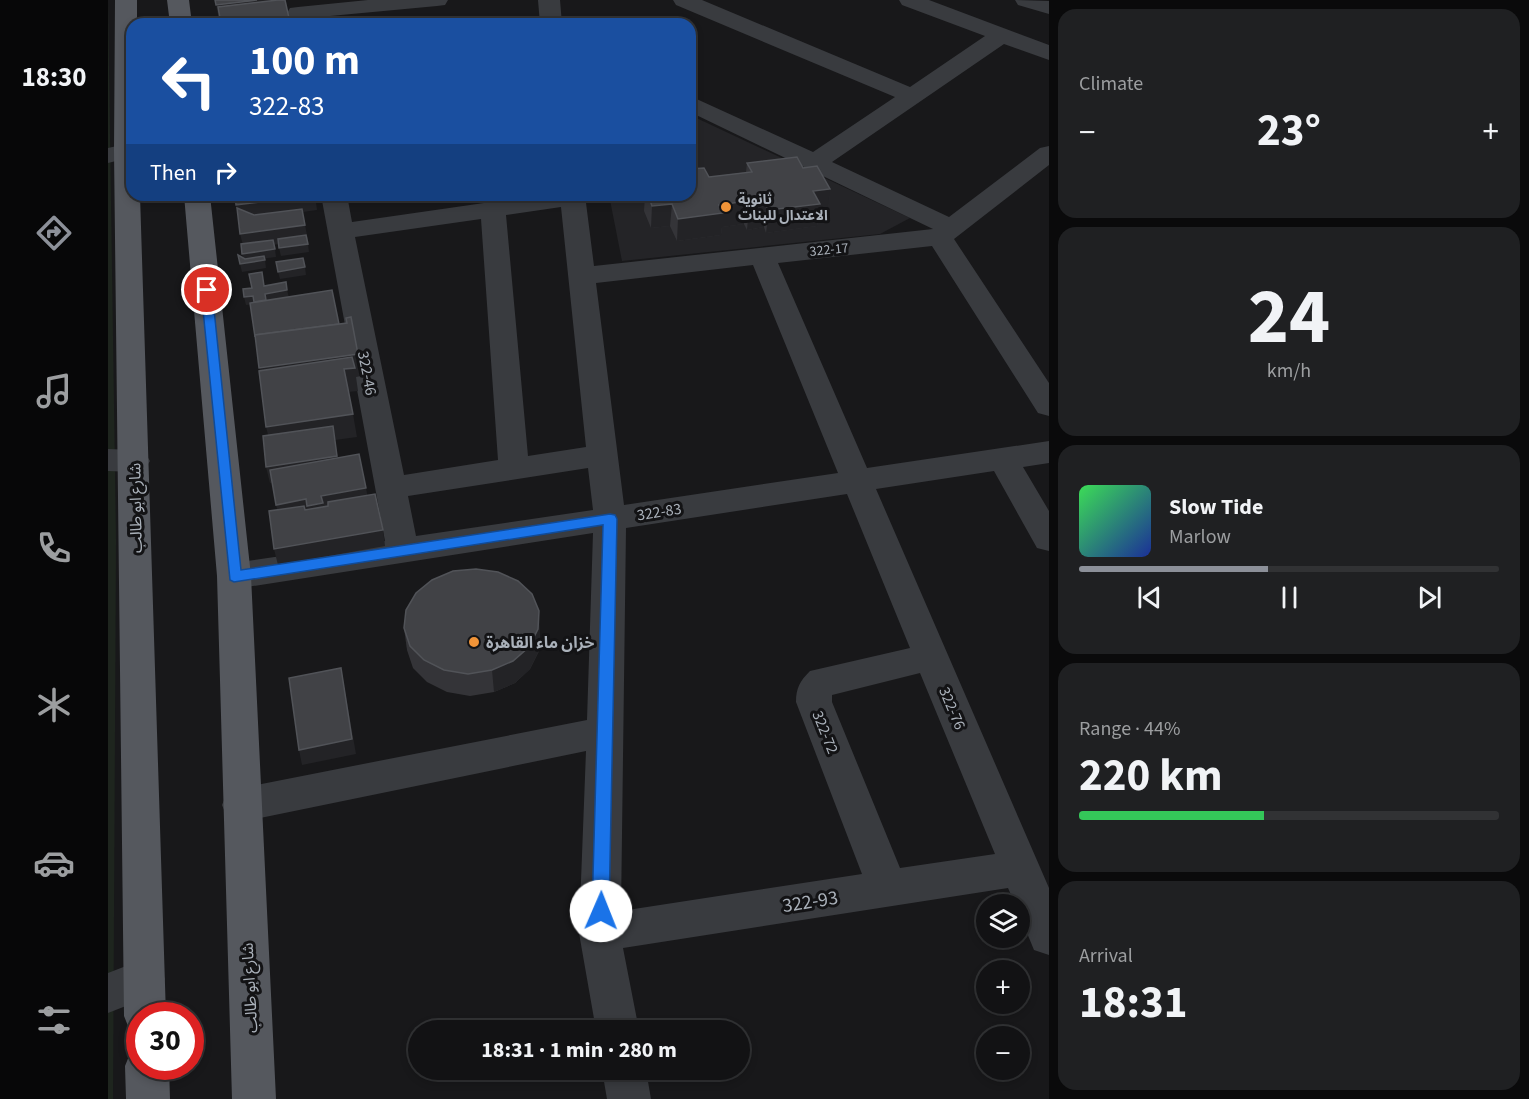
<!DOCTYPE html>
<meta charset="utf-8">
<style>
:root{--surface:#121214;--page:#1f2022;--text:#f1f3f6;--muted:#9c9ea0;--line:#313234;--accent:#8c9099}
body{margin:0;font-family:"Source Sans 3","Noto Sans Arabic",sans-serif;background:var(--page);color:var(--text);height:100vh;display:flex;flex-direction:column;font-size:22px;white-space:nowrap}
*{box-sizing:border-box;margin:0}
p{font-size:20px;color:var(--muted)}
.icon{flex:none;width:33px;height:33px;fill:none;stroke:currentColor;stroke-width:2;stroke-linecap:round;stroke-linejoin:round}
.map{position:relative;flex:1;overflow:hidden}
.details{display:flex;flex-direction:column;gap:9px;padding:9px;background:#0a0a0b;width:480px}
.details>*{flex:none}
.banner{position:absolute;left:18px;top:18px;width:570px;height:183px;border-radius:18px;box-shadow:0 3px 9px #0003,0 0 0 2px var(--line);background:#1a4fa0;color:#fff;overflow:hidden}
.buttons{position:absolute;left:868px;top:894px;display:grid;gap:12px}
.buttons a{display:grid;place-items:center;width:54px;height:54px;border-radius:50%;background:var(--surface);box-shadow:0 3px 9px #0003,0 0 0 2px var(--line);font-size:30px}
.speed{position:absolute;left:18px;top:1002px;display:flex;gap:12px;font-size:30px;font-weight:700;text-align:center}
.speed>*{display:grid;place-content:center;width:78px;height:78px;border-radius:50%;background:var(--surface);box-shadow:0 3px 9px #0003,0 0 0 2px var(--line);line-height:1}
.speed .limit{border:9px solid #d22;background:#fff;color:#111}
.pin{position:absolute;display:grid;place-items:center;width:51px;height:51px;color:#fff;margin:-26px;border:3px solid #fff;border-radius:50%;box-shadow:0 2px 6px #0007}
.me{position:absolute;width:66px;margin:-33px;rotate:1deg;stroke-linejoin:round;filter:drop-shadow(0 0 4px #0008)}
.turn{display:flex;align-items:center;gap:21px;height:126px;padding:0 24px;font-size:27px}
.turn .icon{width:78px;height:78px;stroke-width:2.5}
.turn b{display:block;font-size:42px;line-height:51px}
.then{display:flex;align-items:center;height:57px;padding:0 24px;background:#0003;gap:12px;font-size:22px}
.big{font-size:45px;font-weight:700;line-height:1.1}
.details .widget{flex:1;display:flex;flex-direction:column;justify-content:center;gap:9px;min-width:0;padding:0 21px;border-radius:18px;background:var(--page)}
.details .dial{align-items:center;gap:0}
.dial b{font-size:78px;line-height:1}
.song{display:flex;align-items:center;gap:18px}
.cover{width:72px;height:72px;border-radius:9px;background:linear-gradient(135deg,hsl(130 70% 55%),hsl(230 70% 35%))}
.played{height:6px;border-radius:3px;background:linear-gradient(90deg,var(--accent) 45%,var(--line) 45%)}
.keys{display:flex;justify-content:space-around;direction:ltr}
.heat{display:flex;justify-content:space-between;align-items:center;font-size:33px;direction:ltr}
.charge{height:9px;border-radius:4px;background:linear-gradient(90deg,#34c759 44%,var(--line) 0)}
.trip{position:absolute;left:300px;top:1020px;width:342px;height:60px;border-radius:30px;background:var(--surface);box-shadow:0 3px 9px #0003,0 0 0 2px var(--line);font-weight:700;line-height:60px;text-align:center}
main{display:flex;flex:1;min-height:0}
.tab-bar{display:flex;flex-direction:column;width:108px;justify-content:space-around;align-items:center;background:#070708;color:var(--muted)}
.tab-bar .icon{width:42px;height:42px}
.tab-bar .active{color:var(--accent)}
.tab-bar b{font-size:27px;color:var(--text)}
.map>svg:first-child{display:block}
</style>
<main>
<nav class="tab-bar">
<b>18:30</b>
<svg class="icon active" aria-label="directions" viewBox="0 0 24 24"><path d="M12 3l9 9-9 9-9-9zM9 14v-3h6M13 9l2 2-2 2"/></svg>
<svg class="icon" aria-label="music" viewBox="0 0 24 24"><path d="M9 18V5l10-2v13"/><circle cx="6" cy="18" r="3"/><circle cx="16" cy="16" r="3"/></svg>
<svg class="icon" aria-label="phone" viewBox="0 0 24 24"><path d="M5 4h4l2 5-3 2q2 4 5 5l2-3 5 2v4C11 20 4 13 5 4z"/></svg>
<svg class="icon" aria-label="climate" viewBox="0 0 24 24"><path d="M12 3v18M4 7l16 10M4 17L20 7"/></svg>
<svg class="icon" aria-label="car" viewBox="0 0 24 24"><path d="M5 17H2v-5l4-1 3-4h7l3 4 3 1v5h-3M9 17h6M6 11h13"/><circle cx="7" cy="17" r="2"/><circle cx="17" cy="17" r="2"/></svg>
<svg class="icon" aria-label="filters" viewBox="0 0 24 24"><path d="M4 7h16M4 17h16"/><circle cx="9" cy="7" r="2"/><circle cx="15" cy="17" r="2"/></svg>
</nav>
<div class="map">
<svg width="941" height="1099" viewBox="0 0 941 1099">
<rect width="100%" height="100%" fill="#18181a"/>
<path fill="#242427" d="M582,115L802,218L772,234L514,261L501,195H582Z"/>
<path fill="#1e251e" d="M0,0L8,540L5,1099H0Z"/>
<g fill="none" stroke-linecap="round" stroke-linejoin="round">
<g fill="#393b3f" fill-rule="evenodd">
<path d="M260,0H340L337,5L329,6L190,19L182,18L179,13L182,8L190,7Z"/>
<path d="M430,0H452L454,24H432Z"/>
<path d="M565,0H594L802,87L877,36L794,5L791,0H821L941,45V60L896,44L724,162L841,217L932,148L941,146V165L846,239L941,383V416L930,413L824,246L670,263L759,468L941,441V463L915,467L941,511V551L929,548L886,471L768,489L941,888V955L926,950L912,916V904H907L900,888L515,948L531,1030H488L471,933L478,751L133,822L119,817L114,805L119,793L133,788L479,720L485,533L126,589L114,585L109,576L114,567L126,563L277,541L213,195H239L244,222L431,195H477L486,266L825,229L582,112V96L705,152L787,97L568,5ZM453,207L478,447L420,456L398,215ZM373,219L390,460L296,475L247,237ZM645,265L730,473L516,505L488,283ZM480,468L485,510L308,536L300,496ZM739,494L802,648L702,671C692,681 688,688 688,702L754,874L513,911L518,528ZM812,673L887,854L792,868L724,702V695Z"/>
<path d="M907,0L941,1V14L910,5Z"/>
<path d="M18,144L24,145V157L0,163V148Z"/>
<path d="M0,449L26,450L37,453L42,461L37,469L26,472L0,471Z"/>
<path d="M36,959L51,965L57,979L51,993L0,1013V973Z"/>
<path d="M494,1070H538L543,1099H499Z"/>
</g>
<g fill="#55585e" fill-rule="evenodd">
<path d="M7,0H29V24H24V195H32L58,1016H32V1035L22,1031L16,1016L6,151Z"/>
<path d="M59,0H81L84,24H62Z"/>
<path d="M76,195H102L143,576L168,1099H124L109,576Z"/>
<path d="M32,1047V1066H61L62,1099H18L17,1066L23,1051Z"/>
</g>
</g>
<g fill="#343438">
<path d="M639,163L719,211L711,212L709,226L658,233L656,227L639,230L636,224L614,227L613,235L569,241L562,226L543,228L536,211L537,195H582L601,177L638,172Z"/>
<path d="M296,628L432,633L431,651L422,669L407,683L386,692L362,696L339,692L319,682L305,668L299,650Z"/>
</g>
<g fill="#232326">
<path d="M149,0H177L179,11L111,20L108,5Z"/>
<path d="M722,189L719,211L711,212L709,226L658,233L661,210L705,191Z"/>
<path d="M207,195L209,210L131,221L128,205Z"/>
<path d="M638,201L636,224L614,227L613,235L569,241L570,219L611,205Z"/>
<path d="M564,204L562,226L543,228L544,206Z"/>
<path d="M658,205L656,227L639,230L641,207Z"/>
<path d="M197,225L200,240L136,249L132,234Z"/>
<path d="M200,244L201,252L173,256L171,248Z"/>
<path d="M167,249L168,257L136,261L134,254Z"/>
<path d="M157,260L158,268L134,272L132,264Z"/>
<path d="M197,267L198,275L172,279L170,272Z"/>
<path d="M179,290L181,298L159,301L157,293Z"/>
<path d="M145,296L147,304L138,305L136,297Z"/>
<path d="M250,354L253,376L248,377L250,391L240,392L156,391L151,368Z"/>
<path d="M245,414L249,437L227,440L232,471L162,483L158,467L164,450L158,427Z"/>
<path d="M258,488L261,504L172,520L168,505Z"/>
<path d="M275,530L277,546L170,565L166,549Z"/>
<path d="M431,611L432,633L431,651L422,669L407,683L386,692L384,670Z"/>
<path d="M233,668L248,754L194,765L191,750Z"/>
</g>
<g fill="#414246" stroke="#515358" stroke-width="1.5">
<path d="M107,0H149L108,5Z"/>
<path d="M170,0H177L181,18L139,24H113L110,7Z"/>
<path d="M186,19L187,24H141Z"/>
<path d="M689,157L695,168L709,166L722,189L705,191L712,204L661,210L658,205L641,207L638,201L611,205L615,213L570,219L564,204L544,206L540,195H582V169L596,168L601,177L644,172L639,163Z"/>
<path d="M127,195H207L128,205Z"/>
<path d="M129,208L146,215L194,209L197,225L132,234Z"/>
<path d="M198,235L200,244L171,248L170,239Z"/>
<path d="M165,240L167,249L134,254L133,244Z"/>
<path d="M130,255L137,259L156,256L157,260L132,264Z"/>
<path d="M195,258L197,267L170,272L168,262Z"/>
<path d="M154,272L156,286L178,282L179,290L157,294L158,300L146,302L145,296L136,297L135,289L144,288L141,274Z"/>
<path d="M224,290L231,324L147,335V337L142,303Z"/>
<path d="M243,317L250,354L151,368L147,335L239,323L238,318Z"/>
<path d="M244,357L247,368L236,369L245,414L158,427L151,371Z"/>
<path d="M225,426L229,456L158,467L155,436Z"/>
<path d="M251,454L258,488L213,496L215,503L199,506L198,499L168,505L162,470Z"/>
<path d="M267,494L275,530L166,549L161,511L196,506L197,510L220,506V502Z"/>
<path d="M368,569L390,572L410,581L424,594L431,611L430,629L421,647L405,661L384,670L360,674L336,670L316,660L302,646L296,628L298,610L308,593L324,580L345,571Z"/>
<path d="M233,668L244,739L191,750L181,678Z"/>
</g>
<path fill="#1a73e8" stroke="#114b97" stroke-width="1.5" d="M99,287L104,290L133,570L502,514L507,515L509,519L501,911L499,916L493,918L487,916L484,911L495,525L126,582L122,580L93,290Z"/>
<g fill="#f19438" stroke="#131315" stroke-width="2">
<circle cx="618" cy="207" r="6"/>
<circle cx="366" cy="642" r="6"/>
</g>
<g text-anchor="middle" stroke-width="6" stroke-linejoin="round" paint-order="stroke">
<g font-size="14" font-weight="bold" fill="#aab1ba" stroke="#131315" text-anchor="start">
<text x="630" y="204">ثانوية<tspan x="630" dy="16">الاعتدال للبنات</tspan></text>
</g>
<g font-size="14" fill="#aab1ba" stroke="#131315">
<text transform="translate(721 249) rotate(-6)" y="5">322-17</text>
</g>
<g font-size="16" fill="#aab1ba" stroke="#131315">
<text transform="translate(260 373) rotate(79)" y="6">322-46</text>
<text transform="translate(27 508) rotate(-91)" y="6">شارع ابو طالب</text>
<text transform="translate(551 511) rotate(-9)" y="6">322-83</text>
<text transform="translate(845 708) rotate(67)" y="6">322-76</text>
<text transform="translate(718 732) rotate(68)" y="6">322-72</text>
<text transform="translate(141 988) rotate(-93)" y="6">شارع ابو طالب</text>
</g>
<g font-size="16" font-weight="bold" fill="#aab1ba" stroke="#131315" text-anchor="start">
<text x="378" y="648">خزان ماء القاهرة</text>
</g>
<g font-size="20" fill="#aab1ba" stroke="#131315">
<text transform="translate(702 901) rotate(-9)" y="7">322-93</text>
</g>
</g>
</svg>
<div class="buttons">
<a><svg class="icon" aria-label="layers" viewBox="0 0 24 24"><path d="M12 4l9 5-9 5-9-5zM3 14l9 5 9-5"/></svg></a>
<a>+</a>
<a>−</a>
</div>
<div class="speed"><div class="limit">30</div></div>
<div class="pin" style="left:99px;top:290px;background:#d93025"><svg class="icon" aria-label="arrive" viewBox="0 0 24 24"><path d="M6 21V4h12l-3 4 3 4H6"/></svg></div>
<svg class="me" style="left:493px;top:911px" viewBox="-20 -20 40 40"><circle r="19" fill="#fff"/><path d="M0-13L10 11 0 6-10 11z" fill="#1a73e8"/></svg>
<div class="trip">18:31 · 1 min · 280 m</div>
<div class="banner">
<div class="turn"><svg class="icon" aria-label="left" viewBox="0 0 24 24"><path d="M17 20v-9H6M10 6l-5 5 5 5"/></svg><div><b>100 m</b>322-83</div></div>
<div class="then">Then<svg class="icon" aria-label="right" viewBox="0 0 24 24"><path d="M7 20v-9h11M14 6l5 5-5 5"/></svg></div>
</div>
</div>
<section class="details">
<div class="widget"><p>Climate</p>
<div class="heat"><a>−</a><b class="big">23°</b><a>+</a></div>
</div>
<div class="widget dial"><b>24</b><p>km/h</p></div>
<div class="widget">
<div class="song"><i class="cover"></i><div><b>Slow Tide</b><p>Marlow</p></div></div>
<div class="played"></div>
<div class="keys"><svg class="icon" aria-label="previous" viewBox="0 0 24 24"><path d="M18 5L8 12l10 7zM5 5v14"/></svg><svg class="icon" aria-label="pause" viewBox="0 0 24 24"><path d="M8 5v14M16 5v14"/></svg><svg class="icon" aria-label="next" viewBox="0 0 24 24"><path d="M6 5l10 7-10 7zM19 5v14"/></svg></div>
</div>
<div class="widget"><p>Range · 44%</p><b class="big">220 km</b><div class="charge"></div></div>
<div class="widget"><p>Arrival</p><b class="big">18:31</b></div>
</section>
</main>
